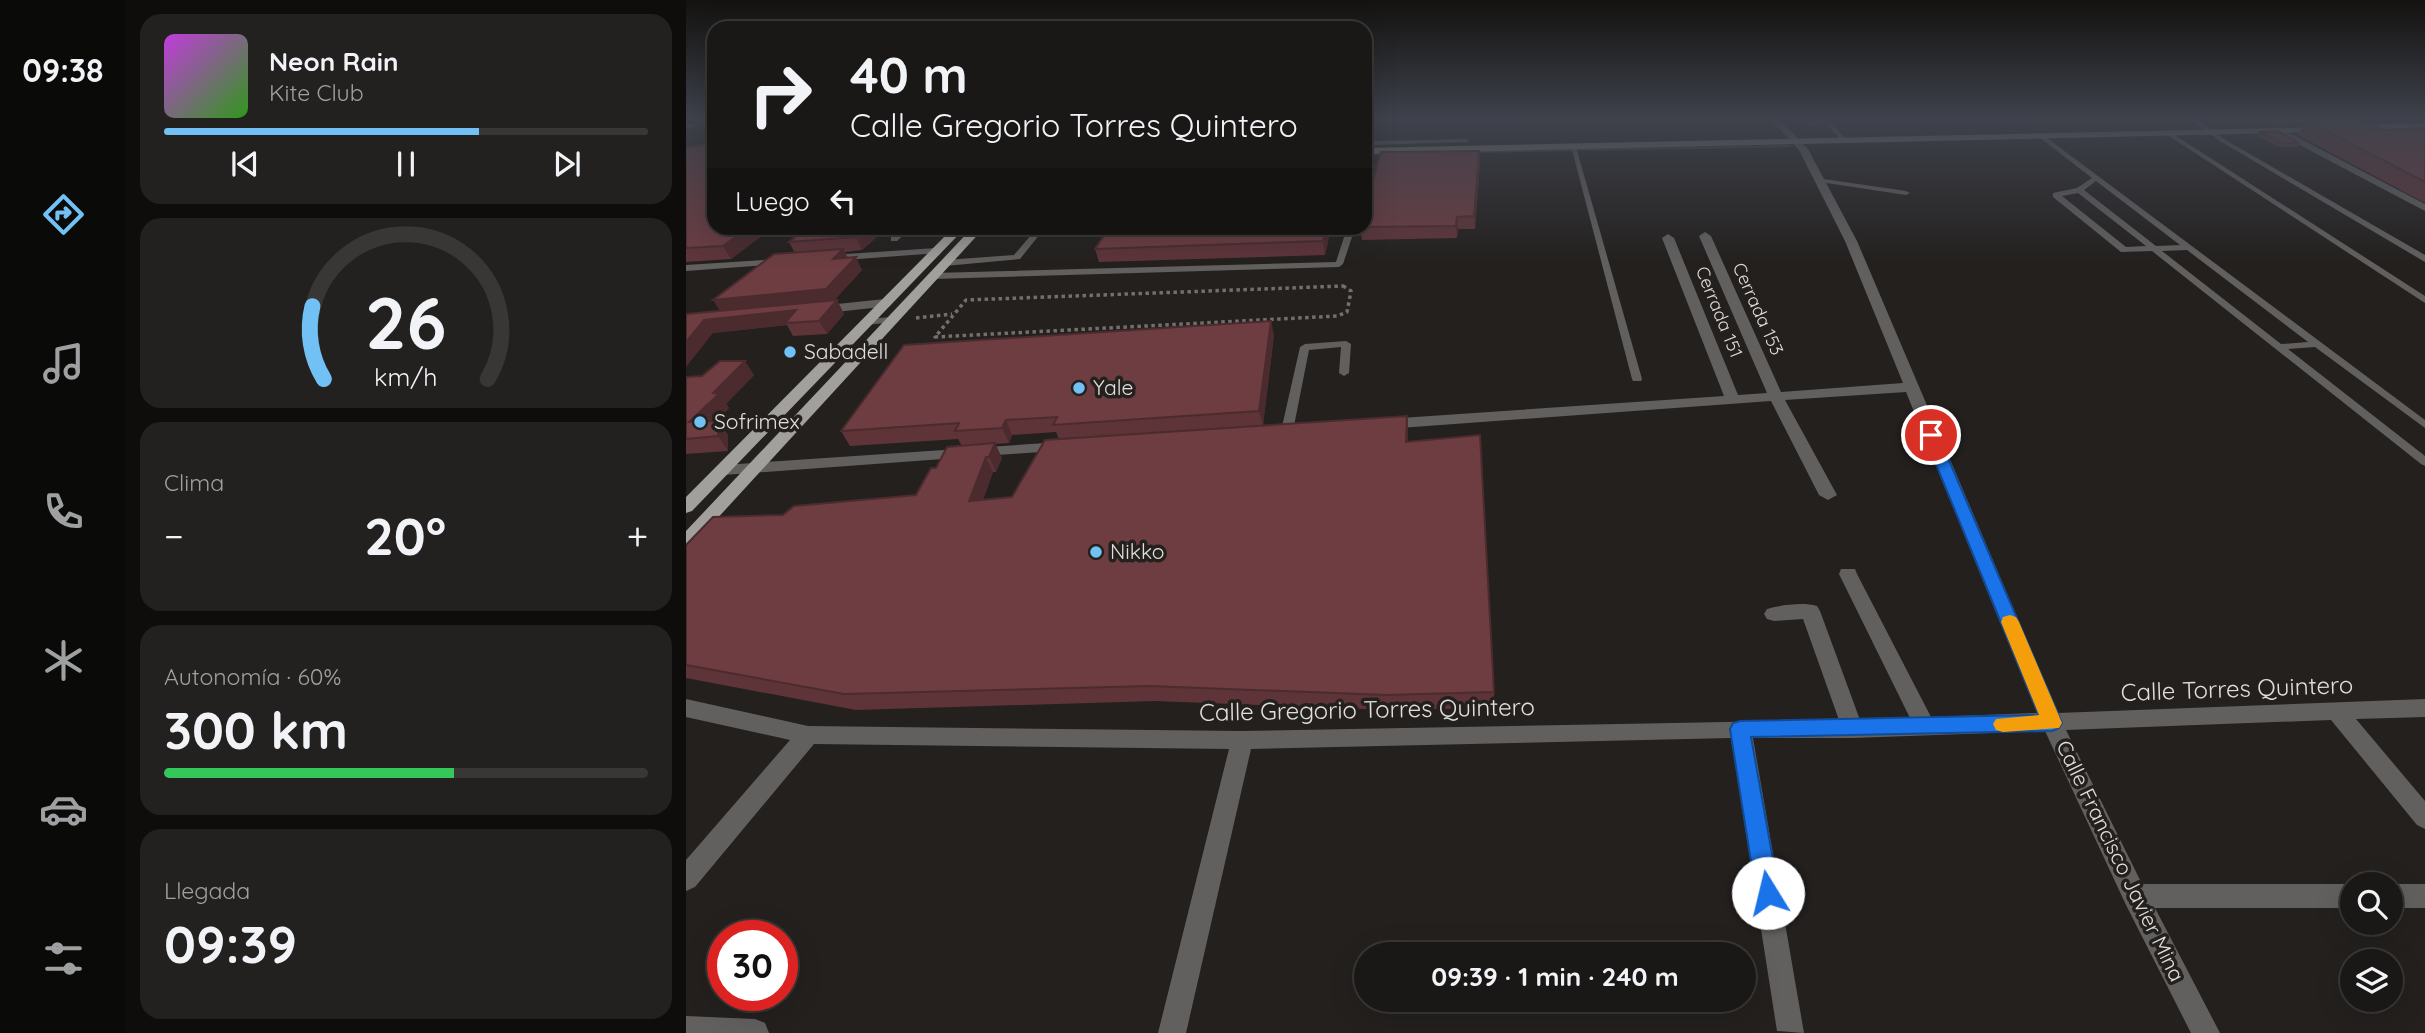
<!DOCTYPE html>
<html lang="es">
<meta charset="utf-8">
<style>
:root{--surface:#1a1816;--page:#23211f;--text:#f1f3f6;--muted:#9fa0a1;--line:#383735;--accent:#71c1f5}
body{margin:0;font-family:Quicksand,sans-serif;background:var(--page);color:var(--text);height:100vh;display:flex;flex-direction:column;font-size:26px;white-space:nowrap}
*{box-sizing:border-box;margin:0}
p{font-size:23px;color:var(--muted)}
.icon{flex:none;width:38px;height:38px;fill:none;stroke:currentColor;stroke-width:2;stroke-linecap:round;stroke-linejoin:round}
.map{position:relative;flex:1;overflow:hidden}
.panel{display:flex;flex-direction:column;gap:14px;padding:14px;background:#0e0d0c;width:560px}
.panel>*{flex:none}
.hud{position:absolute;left:21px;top:21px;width:665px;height:214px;border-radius:21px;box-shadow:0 7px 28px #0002,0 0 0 2px var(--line);background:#1a1816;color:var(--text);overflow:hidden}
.tools{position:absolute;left:1654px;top:872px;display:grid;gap:14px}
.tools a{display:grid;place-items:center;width:63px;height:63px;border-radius:50%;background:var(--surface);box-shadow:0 7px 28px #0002,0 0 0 2px var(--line);font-size:35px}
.speed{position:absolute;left:21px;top:920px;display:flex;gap:14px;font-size:35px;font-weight:700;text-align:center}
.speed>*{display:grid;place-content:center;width:91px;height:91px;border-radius:50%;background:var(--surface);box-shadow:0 7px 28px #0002,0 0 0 2px var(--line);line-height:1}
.speed .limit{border:10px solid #d22;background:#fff;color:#111}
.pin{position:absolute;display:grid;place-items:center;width:60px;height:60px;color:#fff;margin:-30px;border:4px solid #fff;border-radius:50%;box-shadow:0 2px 7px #0007}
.me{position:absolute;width:77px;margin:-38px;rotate:351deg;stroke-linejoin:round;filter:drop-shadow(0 0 5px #0008)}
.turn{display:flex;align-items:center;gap:24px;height:147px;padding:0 28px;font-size:32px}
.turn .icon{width:91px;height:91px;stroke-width:2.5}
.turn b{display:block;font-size:49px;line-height:60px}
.then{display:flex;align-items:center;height:66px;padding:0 28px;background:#0003;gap:14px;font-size:26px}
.big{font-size:52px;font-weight:700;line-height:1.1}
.panel .card{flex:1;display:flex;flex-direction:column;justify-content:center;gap:10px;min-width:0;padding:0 24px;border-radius:21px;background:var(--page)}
.panel .dial{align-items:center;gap:0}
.dial svg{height:182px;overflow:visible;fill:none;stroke:var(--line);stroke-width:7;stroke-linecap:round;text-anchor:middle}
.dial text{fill:var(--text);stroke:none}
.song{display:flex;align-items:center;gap:21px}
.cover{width:84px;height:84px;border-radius:10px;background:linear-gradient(135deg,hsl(290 70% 55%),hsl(110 70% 35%))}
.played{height:7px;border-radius:4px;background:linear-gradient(90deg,var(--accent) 65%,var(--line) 65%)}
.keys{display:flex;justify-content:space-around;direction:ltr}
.heat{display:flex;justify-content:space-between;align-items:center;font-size:38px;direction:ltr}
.charge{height:10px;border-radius:5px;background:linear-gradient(90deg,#34c759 60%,var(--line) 0)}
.trip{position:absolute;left:668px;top:942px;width:402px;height:70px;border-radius:35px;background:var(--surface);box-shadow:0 7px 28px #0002,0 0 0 2px var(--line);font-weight:700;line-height:70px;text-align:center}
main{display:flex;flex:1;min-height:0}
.tab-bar{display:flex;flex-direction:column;width:126px;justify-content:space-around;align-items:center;background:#0a0a09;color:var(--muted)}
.tab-bar .icon{width:49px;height:49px}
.tab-bar .current{color:var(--accent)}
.tab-bar b{font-size:32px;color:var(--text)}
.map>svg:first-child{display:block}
</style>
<main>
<nav class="tab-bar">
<b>09:38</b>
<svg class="icon current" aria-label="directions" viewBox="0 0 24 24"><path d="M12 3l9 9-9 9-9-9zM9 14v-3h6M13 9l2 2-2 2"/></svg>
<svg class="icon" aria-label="music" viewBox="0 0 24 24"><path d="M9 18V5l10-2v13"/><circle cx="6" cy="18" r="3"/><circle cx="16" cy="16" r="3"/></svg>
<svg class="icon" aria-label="phone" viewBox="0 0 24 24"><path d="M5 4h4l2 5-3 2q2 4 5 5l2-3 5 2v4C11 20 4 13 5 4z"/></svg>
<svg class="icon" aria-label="climate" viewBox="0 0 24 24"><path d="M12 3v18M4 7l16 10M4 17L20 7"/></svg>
<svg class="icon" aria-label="car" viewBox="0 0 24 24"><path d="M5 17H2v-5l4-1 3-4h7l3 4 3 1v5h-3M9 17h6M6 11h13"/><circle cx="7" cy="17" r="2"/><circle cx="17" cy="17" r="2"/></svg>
<svg class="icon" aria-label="filters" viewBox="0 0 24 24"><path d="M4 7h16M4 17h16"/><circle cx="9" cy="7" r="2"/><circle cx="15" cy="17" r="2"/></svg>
</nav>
<section class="panel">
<div class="card">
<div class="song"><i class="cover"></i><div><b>Neon Rain</b><p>Kite Club</p></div></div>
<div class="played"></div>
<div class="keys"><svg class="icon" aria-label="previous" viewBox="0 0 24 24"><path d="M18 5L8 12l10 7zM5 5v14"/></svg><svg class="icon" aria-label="pause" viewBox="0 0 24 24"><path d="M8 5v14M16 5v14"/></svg><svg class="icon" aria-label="next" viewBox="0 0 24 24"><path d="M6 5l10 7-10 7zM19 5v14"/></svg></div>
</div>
<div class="card dial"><svg viewBox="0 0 100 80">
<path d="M14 69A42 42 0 1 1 86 69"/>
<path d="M14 69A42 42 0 0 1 9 37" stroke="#71c1f5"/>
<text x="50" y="56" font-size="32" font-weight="700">26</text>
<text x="50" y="72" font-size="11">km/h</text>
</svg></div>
<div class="card"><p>Clima</p>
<div class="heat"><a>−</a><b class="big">20°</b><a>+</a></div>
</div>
<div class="card"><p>Autonomía · 60%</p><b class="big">300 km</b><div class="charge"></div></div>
<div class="card"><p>Llegada</p><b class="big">09:39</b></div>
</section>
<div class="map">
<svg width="1739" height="1033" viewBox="0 0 1739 1033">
<rect width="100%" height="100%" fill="#23201e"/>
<path fill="#454a2d" d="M1104,145L1106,147L679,155V153Z"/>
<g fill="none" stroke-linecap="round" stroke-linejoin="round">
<g stroke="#726f6d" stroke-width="3.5" stroke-dasharray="3.5 3.5" stroke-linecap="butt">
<path d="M657,286L665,291L661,312L651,316L249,337L280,300Z"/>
<path d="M230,318L266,314"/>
</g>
<g fill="#61605f" fill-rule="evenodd">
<path d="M1110,119L1123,121L1142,119L1162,141L1157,142L1140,124L1122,125Z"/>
<path d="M1503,119H1510L1538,139L1739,255V262L1534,141Z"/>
<path d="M0,125L7,124L10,126L0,129Z"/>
<path d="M1480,132H1484L1739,296V303L1480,134Z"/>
<path d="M1353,135H1357L1739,420V428L1629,347L1602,349L1739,456V466L1735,464L1466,251L1435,252L1367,197V193L1391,188L1406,178L1353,137ZM1410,181L1494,245L1470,246L1398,190ZM1392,193L1460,246L1440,247L1376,196ZM1501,250L1622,342L1595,344L1476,251Z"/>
<path d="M780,139L782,140V142L686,145L683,143L686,141Z"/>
<path d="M885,146L890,147L956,379L955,381H947L946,379Z"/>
<path d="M679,158L689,165L683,186L679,188V170L681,166L679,164Z"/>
<path d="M1131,178L1220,191L1224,193L1220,195L1134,182H1131Z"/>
<path d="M217,228H225L211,241H205V237Z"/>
<path d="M351,228L358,229L334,259L259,266L255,263L259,260L328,255Z"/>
<path d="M661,228H669L657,264L653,267L247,279L243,276L247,273L650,262Z"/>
<path d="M250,248L253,249V253L145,261L141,258L145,255Z"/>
<path d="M92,259L96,262L95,264L0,271V265Z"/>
<path d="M206,317L209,318V322L180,325L175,322L180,319Z"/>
<path d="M660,341L665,344L663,373L658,376L653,373L655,347L623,350L607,431L601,434L597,433L595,431L614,347L619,344Z"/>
</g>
<g fill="#61605f" fill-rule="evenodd">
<path d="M1084,119H1094L1122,149L1171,241L1372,713L1739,699V717L1670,719L1739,801V829L1731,825L1645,720L1380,730L1456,884H1666V908H1469L1534,1033H1505L1440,905L1359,731L1167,738H1067L1118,1033L1091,1031L1045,738L565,749L500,1033H472L543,749L128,744L9,887L0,891V860L104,740L0,717V699L122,726L556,731L1153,720L1117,619L1088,621L1081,619L1078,614L1081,609C1095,605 1117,602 1131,606L1134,611L1174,720L1224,718L1153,574L1155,569H1169L1171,574L1245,717L1351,713L1220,392L1099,400L1151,495L1142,500L1133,495L1085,401L700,429L692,424L700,419L1038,396L976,238L982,234L988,238L1052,395L1081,393L1013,236L1019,232L1025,236L1095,392L1217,383L1159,241L1113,150Z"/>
<path d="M1592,127L1739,204V211L1589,132L1587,130Z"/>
<path d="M199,299L206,303L204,306L132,314L125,310L132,306Z"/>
<path d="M375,442L381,444L383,447L381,450L37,475L29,470L37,465Z"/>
<rect x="1704" y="884" width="35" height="24"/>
<path d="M0,1016L69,1019L79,1023L83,1033H0Z"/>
</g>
<g fill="#858482" fill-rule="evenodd">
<path d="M1739,123V129L1669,131L1664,128L1669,125Z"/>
<path d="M1641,127V131L1638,132L679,154V148Z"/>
</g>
<g fill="#a1a09d" fill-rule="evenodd">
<path d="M267,228H279L6,511L0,513V497Z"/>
<path d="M286,228H298L6,546L0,548V531Z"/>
</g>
</g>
<g fill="#5e3439" fill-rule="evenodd">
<path d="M1532,119H1634L1633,120L1697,130L1739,128V203L1612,135L1618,123L1543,124Z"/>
<path d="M1574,132L1613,143L1611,147H1593L1572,136Z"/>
<path d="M18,145L28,228H86L45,259L0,262V147Z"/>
<path d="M794,162L789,229H772L771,238L676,240L674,228Z"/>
<path d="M201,228L176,250L159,252L162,258L176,270L148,300H151L158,314L141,334L107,336L101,325L27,333L34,311L109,253L103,242Z"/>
<path d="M365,228H645L639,255L413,262L409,249L418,235L383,236L381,229H366Z"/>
<path d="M588,335L577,425L721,416L722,442L794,435L809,708L704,710L469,701L170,710L0,678V545L97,515L230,495L250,468L276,446L272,439L164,446L155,431ZM370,432L373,439L326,497L297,500L307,472H310L316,458L309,444L323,443L326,435Z"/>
<path d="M68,375L40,404L43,408L30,421H32L42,435V451L0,454V377Z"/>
</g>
<g fill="#4c2b2e">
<path d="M793,151L794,162L789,229L788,216Z"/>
<path d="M771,217L772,229L771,238L770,226Z"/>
<path d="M62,228H86L45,259L37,246Z"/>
<path d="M181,228H201L176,250L170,237Z"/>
<path d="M640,228H645L639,255L637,241Z"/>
<path d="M157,249L164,262L147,259Z"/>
<path d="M170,257L176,270L147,302L36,314L27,300Z"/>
<path d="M151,300L158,314L141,334L133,321Z"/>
<path d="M110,310L99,323L101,325L27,333L0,367V342L18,320Z"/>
<path d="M585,321L588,335L577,425L573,411Z"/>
<path d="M59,361L68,375L40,404L43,408L14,436L3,422L27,393Z"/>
<path d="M721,416L722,430V456L720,442Z"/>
<path d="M320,420L326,435L323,443L316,428Z"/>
<path d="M32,421L42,435V451L32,436Z"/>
<path d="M309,443L316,458L310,472L303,457Z"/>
<path d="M300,457L307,472L291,516L283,501Z"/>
</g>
<g fill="#6d3d42" stroke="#4c2b2e" stroke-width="2">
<path d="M1667,119L1697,130L1739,128V182L1619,120Z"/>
<path d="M1591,131L1613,143H1595L1574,132Z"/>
<path d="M28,139V228H62L37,246L0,248V147L18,145Z"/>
<path d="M793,151L788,216L771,217L770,226L679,227V209L695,152Z"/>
<path d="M120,228H181L170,237L103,242Z"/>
<path d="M423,228H640L637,241L409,249Z"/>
<path d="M157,249L147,259L170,257L140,289L27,300L88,254Z"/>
<path d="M151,300L133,321L99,323L110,310L18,320L0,342V314Z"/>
<path d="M585,321L573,411L367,425L371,417L320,420L316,428L269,431L273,423L155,431L218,345Z"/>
<path d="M34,361H59L27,393L33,394L3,422L32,421V436L0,439V377L16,376Z"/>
<path d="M721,416L720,442L794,435L808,692L701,695L463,686L158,694L0,665V545L27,517L97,515L108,506L230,495L245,468H250L261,447L309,443L303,457H300L283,501L326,497L359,440Z"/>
</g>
<linearGradient id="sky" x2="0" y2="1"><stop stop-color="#131210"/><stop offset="0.45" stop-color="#3f424c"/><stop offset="1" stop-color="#3f424c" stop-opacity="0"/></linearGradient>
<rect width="1739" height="263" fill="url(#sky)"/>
<path fill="#1a73e8" stroke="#114b97" stroke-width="2" d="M1245,430L1252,435L1376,723L1373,728L1366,731L1065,737L1093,893L1090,901L1082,904L1074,901L1070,893L1044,729L1047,723L1054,721L1353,715L1238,435Z"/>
<path fill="#f59e0b" d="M1324,615L1330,617L1333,622L1376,723L1373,728L1317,732L1310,730L1307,724L1310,719L1353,715L1315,622L1317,617Z"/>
<g fill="#71c1f5" stroke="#23201e" stroke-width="2.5">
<circle cx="104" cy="352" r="7"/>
<circle cx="393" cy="388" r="7"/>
<circle cx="14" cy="422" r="7"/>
<circle cx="410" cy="552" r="7"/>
</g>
<g text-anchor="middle" stroke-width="7" stroke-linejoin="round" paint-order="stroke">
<g font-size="18" fill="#e1dfde" stroke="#23201e">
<text transform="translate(1072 309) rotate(66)" y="6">Cerrada 153</text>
<text transform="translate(1033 312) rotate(68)" y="6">Cerrada 151</text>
</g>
<g font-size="21" fill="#e1dfde" stroke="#23201e" text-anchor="start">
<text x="118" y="359">Sabadell</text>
<text x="407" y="395">Yale</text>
<text x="28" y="429">Sofrimex</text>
<text x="424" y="559">Nikko</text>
</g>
<g font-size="21" fill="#e1dfde" stroke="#23201e">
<text transform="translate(1434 861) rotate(64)" y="7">Calle Francisco Javier Mina</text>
</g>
<g font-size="24" fill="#e1dfde" stroke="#23201e">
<text transform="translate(1551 689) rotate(-2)" y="8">Calle Torres Quintero</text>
<text transform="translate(681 710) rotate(-1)" y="8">Calle Gregorio Torres Quintero</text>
</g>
</g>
</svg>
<div class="tools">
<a><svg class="icon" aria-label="search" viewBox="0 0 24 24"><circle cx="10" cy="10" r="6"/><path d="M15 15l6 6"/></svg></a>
<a><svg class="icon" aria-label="layers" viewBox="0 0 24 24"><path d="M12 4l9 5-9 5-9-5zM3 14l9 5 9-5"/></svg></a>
</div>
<div class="speed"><div class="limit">30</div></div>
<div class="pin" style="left:1245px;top:435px;background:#d93025"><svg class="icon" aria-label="arrive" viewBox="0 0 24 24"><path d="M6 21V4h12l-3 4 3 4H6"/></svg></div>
<svg class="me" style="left:1082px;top:893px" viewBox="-20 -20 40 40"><circle r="19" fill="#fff"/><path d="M0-13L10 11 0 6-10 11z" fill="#1a73e8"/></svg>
<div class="trip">09:39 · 1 min · 240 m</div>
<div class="hud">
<div class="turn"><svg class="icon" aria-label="right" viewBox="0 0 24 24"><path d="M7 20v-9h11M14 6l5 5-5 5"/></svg><div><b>40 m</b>Calle Gregorio Torres Quintero</div></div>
<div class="then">Luego<svg class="icon" aria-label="left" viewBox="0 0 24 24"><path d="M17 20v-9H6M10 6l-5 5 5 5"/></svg></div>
</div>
</div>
</main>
